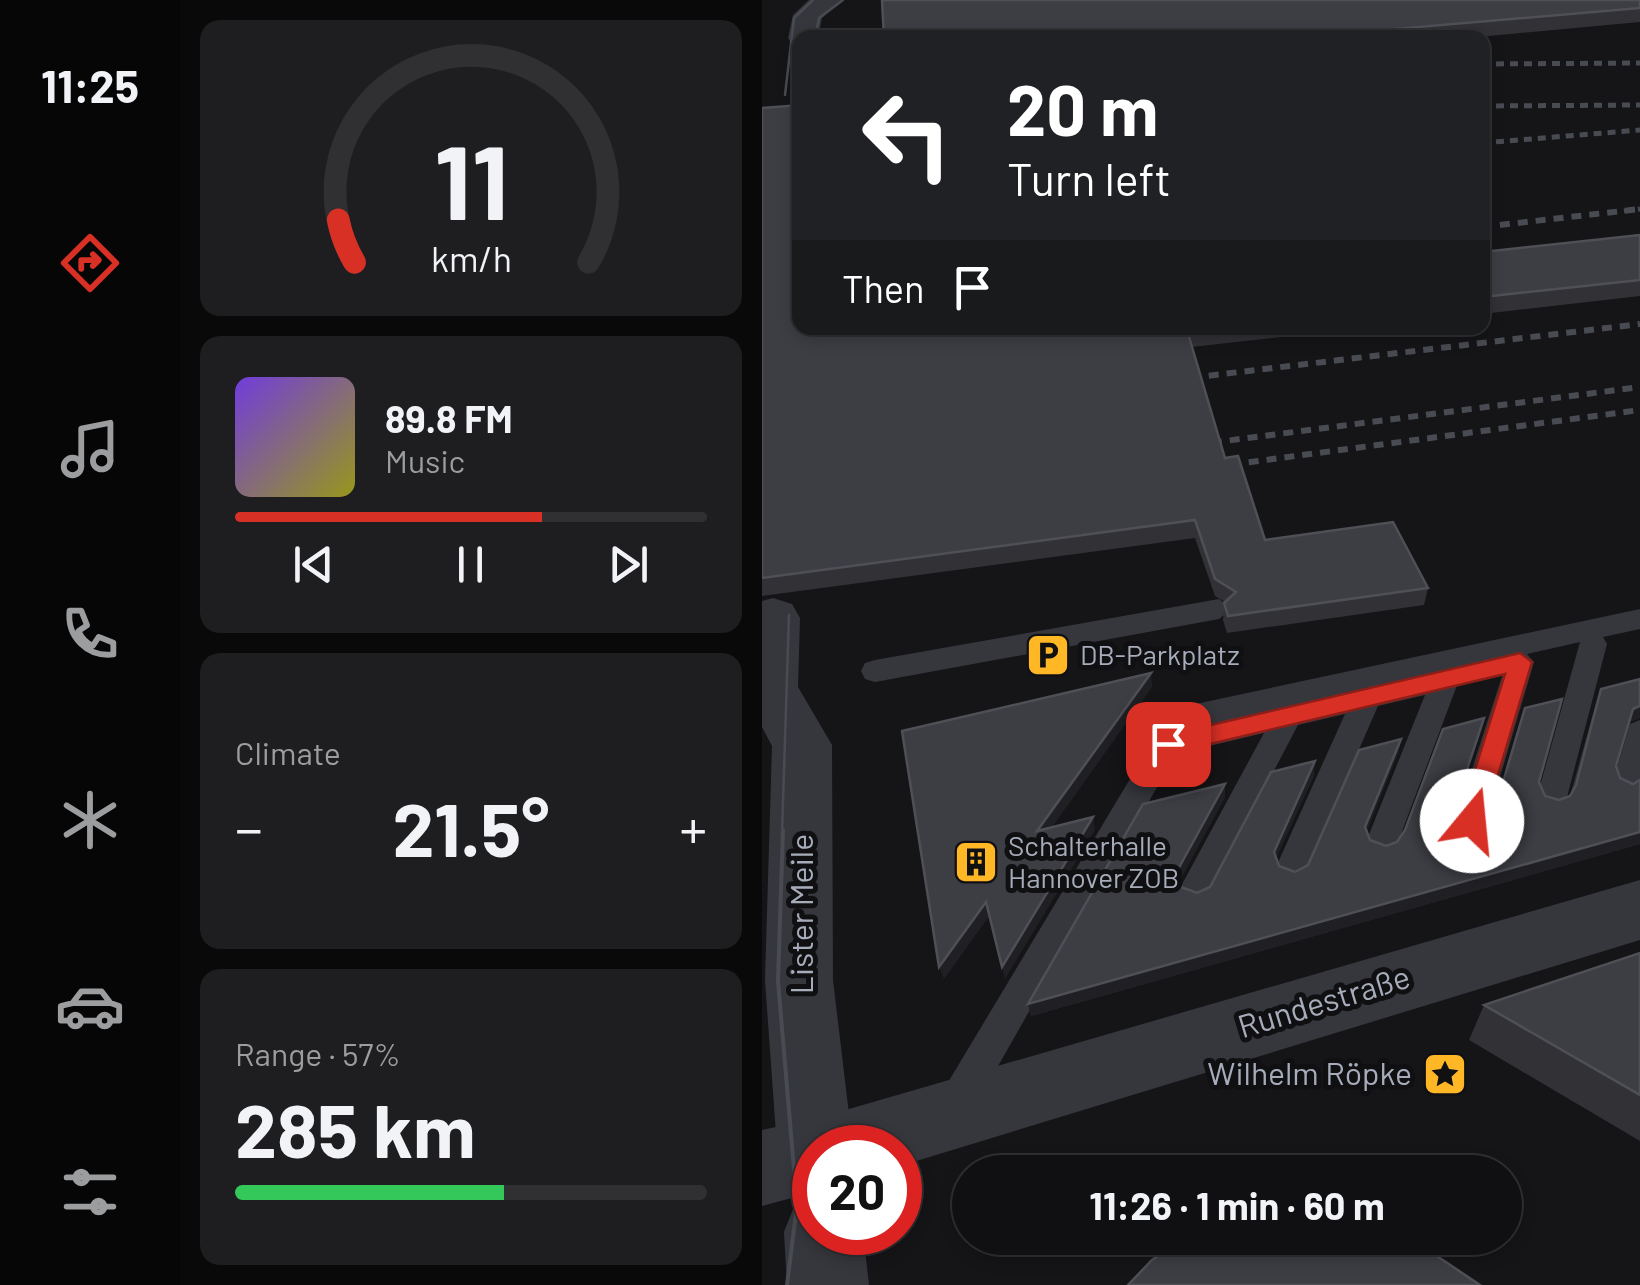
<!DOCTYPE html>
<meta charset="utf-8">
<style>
:root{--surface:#101012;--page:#1e1e20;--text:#f1f3f6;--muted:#9c9d9f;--line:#303032;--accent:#d93025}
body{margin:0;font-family:Barlow,sans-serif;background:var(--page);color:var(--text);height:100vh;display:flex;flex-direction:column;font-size:38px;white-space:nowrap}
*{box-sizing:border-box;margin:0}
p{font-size:32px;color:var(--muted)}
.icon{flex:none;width:55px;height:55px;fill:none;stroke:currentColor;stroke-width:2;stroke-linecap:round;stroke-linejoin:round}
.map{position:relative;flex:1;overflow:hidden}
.drawer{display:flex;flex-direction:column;gap:20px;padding:20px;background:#09090a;width:582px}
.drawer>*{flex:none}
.top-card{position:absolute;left:30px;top:30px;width:698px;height:305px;border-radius:20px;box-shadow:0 5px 15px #0003,0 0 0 2px var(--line);background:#202124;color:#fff;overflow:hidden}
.speed{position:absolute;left:30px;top:1125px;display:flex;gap:20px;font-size:50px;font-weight:700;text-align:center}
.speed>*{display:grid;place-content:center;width:130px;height:130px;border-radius:50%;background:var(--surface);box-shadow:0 5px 15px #0003,0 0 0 2px var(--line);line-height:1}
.speed .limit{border:15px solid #d22;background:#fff;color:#111}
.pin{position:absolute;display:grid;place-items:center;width:85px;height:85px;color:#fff;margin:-42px;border-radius:20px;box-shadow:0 5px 15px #0006}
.me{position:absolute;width:110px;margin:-55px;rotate:17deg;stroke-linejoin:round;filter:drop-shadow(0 0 8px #0008)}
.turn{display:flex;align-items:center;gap:35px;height:210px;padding:0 50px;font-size:45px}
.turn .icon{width:130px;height:130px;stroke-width:2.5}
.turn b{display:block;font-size:70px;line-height:85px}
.then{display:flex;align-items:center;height:95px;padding:0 50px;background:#0003;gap:20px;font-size:38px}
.big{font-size:75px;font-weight:700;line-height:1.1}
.drawer .tile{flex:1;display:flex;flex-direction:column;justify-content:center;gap:15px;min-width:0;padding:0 35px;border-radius:20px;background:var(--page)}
.drawer .dial{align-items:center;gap:0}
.dial svg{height:260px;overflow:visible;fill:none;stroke:var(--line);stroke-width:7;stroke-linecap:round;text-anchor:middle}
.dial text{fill:var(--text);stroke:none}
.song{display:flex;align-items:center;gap:30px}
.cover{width:120px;height:120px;border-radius:15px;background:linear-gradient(135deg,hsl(260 70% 55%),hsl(60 70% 35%))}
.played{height:10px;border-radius:5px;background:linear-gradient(90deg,var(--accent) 65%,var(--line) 65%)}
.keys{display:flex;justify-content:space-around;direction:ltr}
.heat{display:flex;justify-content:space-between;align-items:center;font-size:55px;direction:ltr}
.charge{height:15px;border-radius:8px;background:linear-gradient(90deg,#34c759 57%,var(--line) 0)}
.trip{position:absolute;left:190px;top:1155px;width:570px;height:100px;border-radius:50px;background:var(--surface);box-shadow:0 5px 15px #0003,0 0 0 2px var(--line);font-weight:700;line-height:100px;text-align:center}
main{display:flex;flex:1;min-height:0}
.menu{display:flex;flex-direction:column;width:180px;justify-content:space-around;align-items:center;background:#060607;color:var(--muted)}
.menu .icon{width:70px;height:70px}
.menu .active{color:var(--accent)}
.menu b{font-size:45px;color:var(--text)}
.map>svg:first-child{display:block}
</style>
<main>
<nav class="menu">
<b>11:25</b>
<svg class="icon active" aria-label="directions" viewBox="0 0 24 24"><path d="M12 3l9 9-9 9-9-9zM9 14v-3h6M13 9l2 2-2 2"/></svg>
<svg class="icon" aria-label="music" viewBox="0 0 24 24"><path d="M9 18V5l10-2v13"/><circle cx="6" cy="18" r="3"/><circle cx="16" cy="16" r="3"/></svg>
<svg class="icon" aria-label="phone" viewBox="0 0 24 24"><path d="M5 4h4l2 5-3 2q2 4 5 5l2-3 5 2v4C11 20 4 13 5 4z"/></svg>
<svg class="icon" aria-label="climate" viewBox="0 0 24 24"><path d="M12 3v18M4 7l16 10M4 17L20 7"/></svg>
<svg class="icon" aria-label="car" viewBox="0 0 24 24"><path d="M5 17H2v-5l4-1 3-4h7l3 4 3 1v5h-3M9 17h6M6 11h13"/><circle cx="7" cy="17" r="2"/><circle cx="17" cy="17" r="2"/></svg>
<svg class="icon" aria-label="filters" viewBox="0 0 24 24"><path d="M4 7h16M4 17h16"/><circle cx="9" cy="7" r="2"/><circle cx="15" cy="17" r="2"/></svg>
</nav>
<section class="drawer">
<div class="tile dial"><svg viewBox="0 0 100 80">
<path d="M14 69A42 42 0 1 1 86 69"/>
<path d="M14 69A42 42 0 0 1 9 56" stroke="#d93025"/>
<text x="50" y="56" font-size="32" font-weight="700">11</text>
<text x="50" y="72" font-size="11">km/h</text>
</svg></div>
<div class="tile">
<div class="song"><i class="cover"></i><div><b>89.8 FM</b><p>Music</p></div></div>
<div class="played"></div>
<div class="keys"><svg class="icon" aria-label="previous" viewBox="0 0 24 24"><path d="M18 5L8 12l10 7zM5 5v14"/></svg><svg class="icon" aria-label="pause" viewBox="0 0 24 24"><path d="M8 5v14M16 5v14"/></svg><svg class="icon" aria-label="next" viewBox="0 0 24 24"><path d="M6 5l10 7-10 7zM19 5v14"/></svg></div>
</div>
<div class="tile"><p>Climate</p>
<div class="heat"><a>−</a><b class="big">21.5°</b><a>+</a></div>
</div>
<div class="tile"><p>Range · 57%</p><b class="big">285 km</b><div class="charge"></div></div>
</section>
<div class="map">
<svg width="878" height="1285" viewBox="0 0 878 1285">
<rect width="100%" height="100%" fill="#151518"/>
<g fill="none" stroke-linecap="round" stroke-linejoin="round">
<g fill="#36373d" fill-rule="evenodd">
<path d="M457,599L470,609L457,619L113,682L103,679L99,671L103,663L113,660Z"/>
<path d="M878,609V629L841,637L845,644L805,797L801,806L790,810L779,806L775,797L818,642L765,654L772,662L725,821L720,830L709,834L698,830L693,821L746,658L687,670L697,680L636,842L631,852L620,856L609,852L604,842L663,695L616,706L541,877L530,881L519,877L514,867L583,714L536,725L445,898L434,902L423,898L418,888L502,733L414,754L208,1115L195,1120L182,1115L177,1102L182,1089L410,709Z"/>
<path d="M878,720V788L866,794L855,790L851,781L868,724Z"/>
</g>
<path fill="#36373d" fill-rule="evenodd" d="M878,880V940L138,1166V1148H52V1192L0,1206V1130L56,1118Z"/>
<g fill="#36373d" fill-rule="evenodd">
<path d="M47,0H79L60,18L56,38H38V46L30,44L26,38L31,15Z"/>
<path d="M11,598L30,604L38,618L36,687L70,745L71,980L91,1148H52V1186L26,1175L15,1148L3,980L10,746L0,727V601Z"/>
<path d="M52,1196V1232H101L107,1285H25L22,1232L33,1204Z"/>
</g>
<g stroke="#494b52" stroke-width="2.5">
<path d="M53,38L57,18L81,0"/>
<path d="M23,95L32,18L51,0"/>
<path d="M20,833L27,615"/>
</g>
<path stroke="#494b52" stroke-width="4" d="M21,830L16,981L35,1205L25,1285"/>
<g stroke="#494b52" stroke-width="5" stroke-dasharray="8 6" stroke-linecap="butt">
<path d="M720,64L878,63"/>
<path d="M720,106L878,105"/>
<path d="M720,143L878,130"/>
<path d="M862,211L878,209"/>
</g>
<g stroke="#494b52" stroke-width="6" stroke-dasharray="10 8" stroke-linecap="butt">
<path d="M720,227L878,209"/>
<path d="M411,380L878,324"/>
<path d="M432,445L878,387"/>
<path d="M451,467L878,410"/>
</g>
</g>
<g fill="#313136">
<path d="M878,0V22L705,38H122Z"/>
<path d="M0,108L38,328H601L430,347L463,458L503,540L666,588L662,605L465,633L461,620L463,602L453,596L433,538L0,596Z"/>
<path d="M878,235V296L720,314V252Z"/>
<path d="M878,679V718L867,722L854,766L878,844L269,1016L266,1004L463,797L417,881L419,887L435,893L448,887L552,775L514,858L517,866L533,872L546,865L639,739L636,753L604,831L608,840L624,846L635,842L694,807L701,820L715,824L726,820L777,782L783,796L797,800L808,796L834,703L839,689Z"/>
<path d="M878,953V1141L707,1040L722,1005Z"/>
</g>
<g fill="#202024">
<path d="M389,673L390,687L278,844L275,831Z"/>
<path d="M878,706V718L864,723L871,709Z"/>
<path d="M639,739L636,753L601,841L603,827Z"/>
<path d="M553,761L552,775L511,865L512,852Z"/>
<path d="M463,784V797L415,886L414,873Z"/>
<path d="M331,817L333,830L243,979L240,967Z"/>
<path d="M878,832V844L269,1016L266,1004Z"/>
<path d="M224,902L228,915L182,979L177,967Z"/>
</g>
<g fill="#3d3e44" stroke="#4e5056" stroke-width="2.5">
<path d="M120,0H878V8L621,30L626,38H122Z"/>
<path d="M38,105V328H451L425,330L463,458L476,456L503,540L631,522L666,588L466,616L462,603L474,592L453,579L433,520L0,578V108Z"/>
<path d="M878,235V280L720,297V252Z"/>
<path d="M389,673L275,831L331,817L240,967L224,902L177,967L140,731Z"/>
<path d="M878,679V706L871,709L854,766L858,778L871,784L878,780V832L266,1004L381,804L463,784L414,873L419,887L435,893L448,887L509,772L553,761L512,852L517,866L533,872L546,865L597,750L639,739L603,827L608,840L624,846L635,842L643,830L681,729L722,718L693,806L701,820L715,824L726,820L733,809L763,708L800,699L777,782L783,796L797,800L808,796L814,785L839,689Z"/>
<path d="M878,953V1095L722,1005Z"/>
<path d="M424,1238H648L718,1285H366L390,1260Z"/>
</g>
<path fill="#d93025" stroke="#8d1f18" stroke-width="2.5" d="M758,653L770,662L722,821L710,832L697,821L743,674L406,754L394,744L406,735Z"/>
<defs>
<g id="parking-square" transform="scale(2.25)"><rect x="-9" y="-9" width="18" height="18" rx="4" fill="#ffb726" stroke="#101013"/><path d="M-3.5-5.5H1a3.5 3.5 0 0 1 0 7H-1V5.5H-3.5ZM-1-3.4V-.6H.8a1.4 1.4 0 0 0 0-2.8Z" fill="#111"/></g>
<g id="building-square" transform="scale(2.25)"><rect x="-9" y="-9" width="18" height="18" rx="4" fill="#ffb726" stroke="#101013"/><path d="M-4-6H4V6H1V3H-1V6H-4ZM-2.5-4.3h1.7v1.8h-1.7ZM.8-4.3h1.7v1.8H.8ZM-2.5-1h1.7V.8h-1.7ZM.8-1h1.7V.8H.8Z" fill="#111"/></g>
<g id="sight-square" transform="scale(2.25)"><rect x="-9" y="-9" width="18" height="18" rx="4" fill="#ffb726" stroke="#101013"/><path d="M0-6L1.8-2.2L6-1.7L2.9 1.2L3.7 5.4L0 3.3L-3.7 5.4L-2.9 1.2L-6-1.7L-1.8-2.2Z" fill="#111"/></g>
</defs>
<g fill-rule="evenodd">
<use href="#parking-square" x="286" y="655"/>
<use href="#building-square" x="214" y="862"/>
<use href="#sight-square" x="683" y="1074"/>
</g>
<g text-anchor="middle" stroke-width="10" stroke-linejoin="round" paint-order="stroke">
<g font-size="28" fill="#a6acb9" stroke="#101013" text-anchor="start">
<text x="318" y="665">DB-Parkplatz</text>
<text x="246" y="856">Schalterhalle<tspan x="246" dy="32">Hannover ZOB</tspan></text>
</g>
<g font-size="32" fill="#a6acb9" stroke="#101013">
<text transform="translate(40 914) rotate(-90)" y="11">Lister Meile</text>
<text transform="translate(562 1002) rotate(-17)" y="11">Rundestraße</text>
</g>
<g font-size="32" fill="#a6acb9" stroke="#101013" text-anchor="end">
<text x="650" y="1085">Wilhelm Röpke</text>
</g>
</g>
</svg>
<div class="speed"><div class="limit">20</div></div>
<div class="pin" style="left:406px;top:744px;background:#d93025"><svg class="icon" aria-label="arrive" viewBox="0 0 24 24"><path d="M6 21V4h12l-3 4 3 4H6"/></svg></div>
<svg class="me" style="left:710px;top:821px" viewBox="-20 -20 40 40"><circle r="19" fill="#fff"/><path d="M0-13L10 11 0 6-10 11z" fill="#d93025"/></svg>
<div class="trip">11:26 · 1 min · 60 m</div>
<div class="top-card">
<div class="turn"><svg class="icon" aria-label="left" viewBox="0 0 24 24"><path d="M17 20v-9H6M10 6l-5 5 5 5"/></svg><div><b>20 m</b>Turn left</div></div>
<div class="then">Then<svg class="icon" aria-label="arrive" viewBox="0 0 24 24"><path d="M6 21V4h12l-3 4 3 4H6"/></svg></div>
</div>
</div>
</main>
